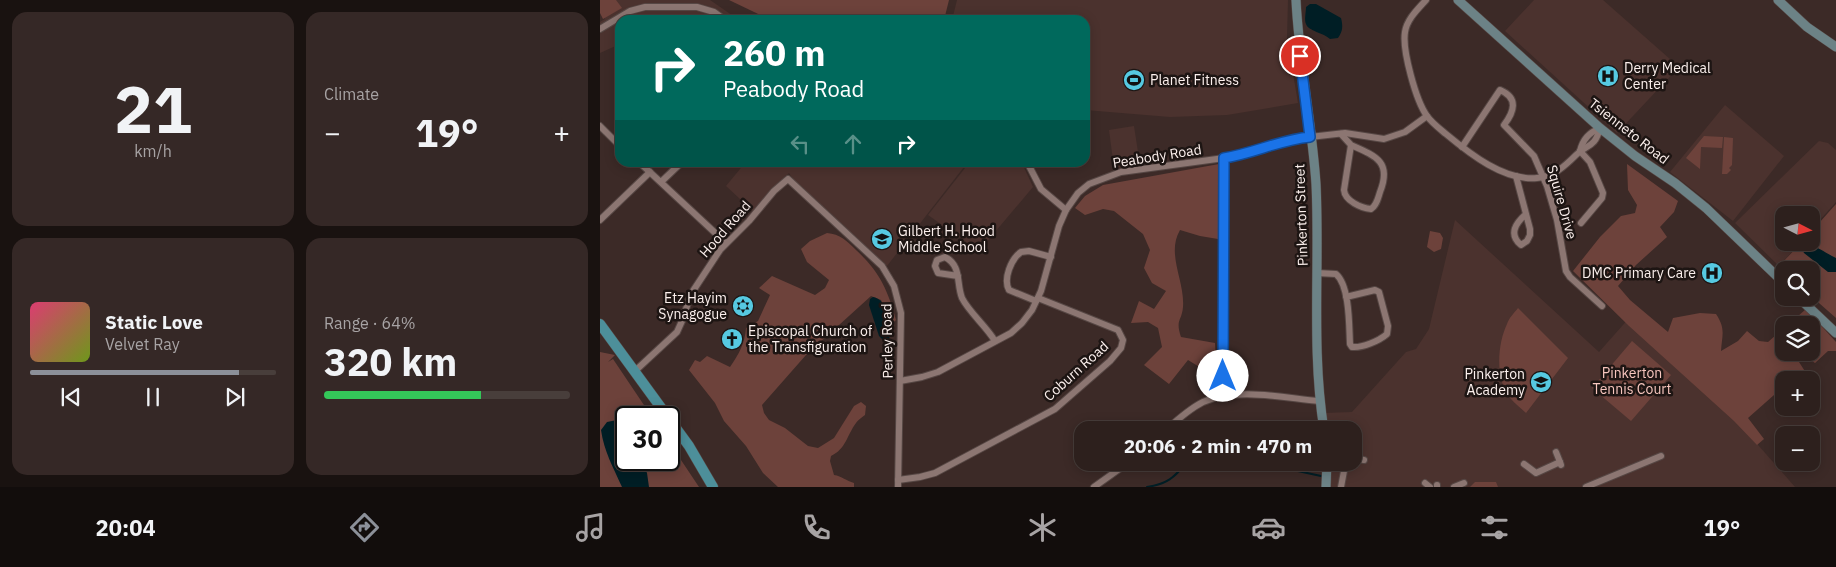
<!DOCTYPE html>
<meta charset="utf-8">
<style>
:root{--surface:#2d201d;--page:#352826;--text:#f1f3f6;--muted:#a7a3a4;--line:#483e3b;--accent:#8c9099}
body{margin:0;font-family:"IBM Plex Sans",sans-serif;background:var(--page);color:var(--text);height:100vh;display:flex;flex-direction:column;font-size:19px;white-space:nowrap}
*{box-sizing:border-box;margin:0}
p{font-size:16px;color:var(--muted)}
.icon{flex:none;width:28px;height:28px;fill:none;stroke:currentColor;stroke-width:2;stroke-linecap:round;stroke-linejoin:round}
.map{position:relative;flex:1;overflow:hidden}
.panel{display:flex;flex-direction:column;gap:12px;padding:12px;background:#191210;width:600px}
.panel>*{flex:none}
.hud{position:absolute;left:15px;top:15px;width:475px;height:152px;border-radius:15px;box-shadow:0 2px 12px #0003,0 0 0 1px var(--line);background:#00695c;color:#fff;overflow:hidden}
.needle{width:32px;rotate:96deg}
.buttons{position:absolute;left:1175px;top:206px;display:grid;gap:10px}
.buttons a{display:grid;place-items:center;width:45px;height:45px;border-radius:10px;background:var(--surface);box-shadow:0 2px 12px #0003,0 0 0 1px var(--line);font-size:25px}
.speed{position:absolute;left:15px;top:406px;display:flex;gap:10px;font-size:25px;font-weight:700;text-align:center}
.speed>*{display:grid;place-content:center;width:65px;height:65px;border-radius:50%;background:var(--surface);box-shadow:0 2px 12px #0003,0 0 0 1px var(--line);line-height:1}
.speed .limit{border:2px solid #111;border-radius:8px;background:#fff;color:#111}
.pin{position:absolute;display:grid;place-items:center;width:42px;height:42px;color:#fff;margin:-21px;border:2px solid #fff;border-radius:50%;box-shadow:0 1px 5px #0007}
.me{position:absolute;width:55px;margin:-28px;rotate:0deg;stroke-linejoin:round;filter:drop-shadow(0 0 4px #0008)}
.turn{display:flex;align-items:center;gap:18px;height:105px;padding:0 25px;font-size:22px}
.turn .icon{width:65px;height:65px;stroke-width:2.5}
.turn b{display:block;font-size:35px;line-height:42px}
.lanes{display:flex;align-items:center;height:48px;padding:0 25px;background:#0003;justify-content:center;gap:25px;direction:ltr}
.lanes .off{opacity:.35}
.big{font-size:38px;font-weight:700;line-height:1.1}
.panel .card{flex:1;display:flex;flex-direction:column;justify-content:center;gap:8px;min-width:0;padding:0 18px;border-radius:15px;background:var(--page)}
.panel .dial{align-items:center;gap:0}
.dial b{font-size:65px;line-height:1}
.song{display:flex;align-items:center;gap:15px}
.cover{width:60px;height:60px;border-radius:8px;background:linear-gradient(135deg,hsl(340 70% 55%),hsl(80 70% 35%))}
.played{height:5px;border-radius:2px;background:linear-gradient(90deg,var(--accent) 85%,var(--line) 85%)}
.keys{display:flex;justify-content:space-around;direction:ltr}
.heat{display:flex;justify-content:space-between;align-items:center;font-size:28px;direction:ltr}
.charge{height:8px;border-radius:4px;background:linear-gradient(90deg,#34c759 64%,var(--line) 0)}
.panel .tiles{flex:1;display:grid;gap:12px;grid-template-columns:repeat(2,1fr)}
.trip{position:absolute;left:474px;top:421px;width:288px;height:50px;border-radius:15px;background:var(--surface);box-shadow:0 2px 12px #0003,0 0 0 1px var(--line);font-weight:700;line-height:50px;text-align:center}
.dock{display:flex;height:80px;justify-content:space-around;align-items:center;background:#120d0c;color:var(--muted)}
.dock .icon{width:35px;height:35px}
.dock .selected{color:var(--accent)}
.dock b{font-size:22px;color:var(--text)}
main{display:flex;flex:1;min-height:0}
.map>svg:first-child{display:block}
</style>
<main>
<section class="panel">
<div class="tiles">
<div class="card dial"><b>21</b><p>km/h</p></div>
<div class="card"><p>Climate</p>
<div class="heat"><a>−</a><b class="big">19°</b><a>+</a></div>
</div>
<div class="card">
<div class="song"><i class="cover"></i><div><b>Static Love</b><p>Velvet Ray</p></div></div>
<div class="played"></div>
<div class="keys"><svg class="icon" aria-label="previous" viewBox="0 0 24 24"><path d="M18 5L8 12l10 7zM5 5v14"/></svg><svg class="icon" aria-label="pause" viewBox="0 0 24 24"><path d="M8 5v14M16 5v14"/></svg><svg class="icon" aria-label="next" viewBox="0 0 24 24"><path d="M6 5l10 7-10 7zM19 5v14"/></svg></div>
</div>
<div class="card"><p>Range · 64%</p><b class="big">320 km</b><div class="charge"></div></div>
</div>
</section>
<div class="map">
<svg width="1236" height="487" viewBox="0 0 1236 487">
<rect width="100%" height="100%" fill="#3c2a27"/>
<g fill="#4b322e">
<path d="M0,0H110L139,20H20V44L0,53V22L5,19L0,8Z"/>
<path d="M357,0H688L687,38L698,103L627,115L570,117L485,110V20H352Z"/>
<path d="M934,0H1003L1079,67L1017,133L905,31Z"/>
<path d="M1125,105L1184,156L1133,221L1070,172Z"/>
<path d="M534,126L540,165L514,168L509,130Z"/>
<path d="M1219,141L1228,143L1236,150V202L1211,230V215H1184V242L1200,243L1179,266L1135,223Z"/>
<path d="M145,163H367L287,266L197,185L189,173L174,187L154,212L126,186Z"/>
<path d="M369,163H422L433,187L379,251L328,215Z"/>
<path d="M855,220L999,352L1038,308L1195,487H726L727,463L752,462V430H724L721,413L752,412L806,352L816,349L829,329Z"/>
</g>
<g fill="#6d423b">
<path d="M0,0H16L22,8L3,19L0,13Z"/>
<path d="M129,0H349L344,20H171Z"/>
<path d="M1104,136L1123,137L1122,148L1101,147L1100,169L1086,158Z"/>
<path d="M1124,137L1133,138L1132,165L1129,168L1131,170L1127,174H1122Z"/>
<path d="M619,164L618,239L600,236L580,230C566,254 585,281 583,307C582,321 575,319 581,337L615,343L616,362L601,368L588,360L569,384L544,365L562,347L558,328L548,322L531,323L539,301L554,309L566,291L552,283L544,268L550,250L543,234L514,211L503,209L485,215L475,208L485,196L503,185Z"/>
<path d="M1027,164L1078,201L1074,212L1060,227L1067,237L1036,265L1018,286L1030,300L1068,332L1073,318L1100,313L1116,314C1126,329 1122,335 1121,351L1138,341L1147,331L1159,341L1168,342L1184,328V352H1211V325H1188L1206,309L1236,342V351H1228L1215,363L1207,357L1199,362L1208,376L1204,380H1184V397L1174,395L1148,418L1164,439L1157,445L1134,421L1029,326L973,271L1000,237L1021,216L1035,213L1037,205L1028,190Z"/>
<path d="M1236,204V318L1211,296V270H1184L1179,266L1201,243L1211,242V232Z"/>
<path d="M830,231L840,233L843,238L841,249L834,252L827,247Z"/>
<path d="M227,233C240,234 247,241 256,250C279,271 288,290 296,320L289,326L287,313L281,300L271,296L206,355L162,405L164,413L169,420L185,428L208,446L218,448L234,438L254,406L261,402L266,406L265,415C262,417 258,420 256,423C247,435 246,449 231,456L230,461L234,475C242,476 246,481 254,483V487H178L163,473L146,446L124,421L115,403L89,370L95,360L100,362L107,356L130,367C139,354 145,343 146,328L158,321L170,295L159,288L172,276L215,295L225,288L229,280L207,262L201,249L210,241Z"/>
<path d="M918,308L968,358L926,413C921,408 915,404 911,399C895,381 897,345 907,324C909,318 914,313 918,308Z"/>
<path d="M1032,341L1071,375L1031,421L992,388Z"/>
<path d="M0,352L15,355L8,362L13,359L52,417L26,418V460H69V442L99,487H0Z"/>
<path d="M875,482H896L898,487H870Z"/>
</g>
<g fill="#001e25">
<path d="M710,4H716L741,18C743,26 743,31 738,38L730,39C724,33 708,31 706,24C704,20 706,12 706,7Z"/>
<path d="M1207,245C1220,247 1225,253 1236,258V272H1228L1204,253L1202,249Z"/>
<path d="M273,297C288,299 294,330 288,341H284L279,336L269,305L270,299Z"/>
<path d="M17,420C29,430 26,445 26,460H41L47,473L49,487H22C13,467 4,451 1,430L7,422Z"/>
</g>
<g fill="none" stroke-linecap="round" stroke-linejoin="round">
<g stroke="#001e25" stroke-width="2">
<path d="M648,462L649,465L664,462"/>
<path d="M674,462L684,468L721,476"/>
<path d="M547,487C567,484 574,478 587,462"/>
</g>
<g stroke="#564744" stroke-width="8">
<g id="street">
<path d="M826,0C818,9 807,19 805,32C802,50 816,101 827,116C832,123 840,129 846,134C870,154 904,181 937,178C953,177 965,166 976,155C987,144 995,148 1000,128"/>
<path d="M0,29L30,11L45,7H97L114,12L125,20"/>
<path d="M0,126L20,146"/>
<path d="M741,134L751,145L744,190C745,201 761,208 771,209C777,205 778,198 780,192C792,162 776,156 751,145"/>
<path d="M862,147L900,90C919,98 914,112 904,125L934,156L937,163L947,186L957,220L966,271L970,277L1002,306"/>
<path d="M980,151L990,162L1003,193L1002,198L981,223"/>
<path d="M980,151C983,139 989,133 1000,128"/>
<path d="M39,162L126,243"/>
<path d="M427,162L441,189L466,210"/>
<path d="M916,176L930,229V235L927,241L921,245C908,234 916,223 926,214"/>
<path d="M61,182L82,162"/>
<path d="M0,220L50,172"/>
<path d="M717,273L736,274C750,286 749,327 750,344L752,347C762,348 779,341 787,334L788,326L779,292L775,290L746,297"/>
<path d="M358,276L338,273L335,266L337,260L345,257C362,266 356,283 362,298C369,312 386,326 395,341"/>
<path d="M436,301L409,290C403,279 411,259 421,252L429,251L451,257"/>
<path d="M35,371L77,332L82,321L91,294L120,250L149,221L174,191L188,179L282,266L294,286L301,313L298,487"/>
<path d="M300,381L322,377L338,372L411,333L422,323L432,310L441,291L459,226L466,210L478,193L489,184L521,172L639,156L656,151L682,141L710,137L745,133L784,139L805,132L827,116"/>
<path d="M623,395L624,158"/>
<path d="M566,430C577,420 589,409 603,402C636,387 684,398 719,401"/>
<path d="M956,452L960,462"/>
<path d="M752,458L764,460"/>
<path d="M924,464L936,473L960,462L961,465"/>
<path d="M298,480L320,477L335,473L455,409L510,361L521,348L523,340L518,330L438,298"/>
<path d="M825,483L830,487"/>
<path d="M494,487L529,462"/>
<path d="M741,487L744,471L748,462"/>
<path d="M837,487V485"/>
<path d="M854,487L864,483"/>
<path d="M986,487L1061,456"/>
</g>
</g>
<g stroke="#564744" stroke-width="10">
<g id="secondary">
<path d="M696,0C699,62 712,123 716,184C720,266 711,349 724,430"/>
<path d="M858,0L1000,128L1035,156L1075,183L1106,208L1184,283"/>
<path d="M1178,0L1207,27L1236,47"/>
<path d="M1199,298L1236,333"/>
<path d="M726,487L727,462"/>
</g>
</g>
<g stroke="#564744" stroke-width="11">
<path id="primary" d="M0,324L89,446L113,487"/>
</g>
<use href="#street" stroke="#8c7672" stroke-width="6"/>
<use href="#secondary" stroke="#6c8286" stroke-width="9"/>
<use href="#primary" stroke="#4d8f9a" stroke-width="10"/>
</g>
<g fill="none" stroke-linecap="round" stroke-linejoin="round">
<g stroke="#114b97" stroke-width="12">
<path id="route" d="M623,376L624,158C655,153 679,140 710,137L700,56"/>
</g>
<use href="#route" stroke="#1a73e8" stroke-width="9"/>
</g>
<defs>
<g id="hospital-disc" transform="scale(1.125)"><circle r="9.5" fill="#56c9e1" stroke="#1d1513"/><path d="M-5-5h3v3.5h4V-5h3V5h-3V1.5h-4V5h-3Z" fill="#111"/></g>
<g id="stadium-disc" transform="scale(1.125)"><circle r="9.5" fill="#56c9e1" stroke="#1d1513"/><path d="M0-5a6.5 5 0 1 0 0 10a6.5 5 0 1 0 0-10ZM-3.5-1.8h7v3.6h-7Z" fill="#111"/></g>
<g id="school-disc" transform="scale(1.125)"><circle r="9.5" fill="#56c9e1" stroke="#1d1513"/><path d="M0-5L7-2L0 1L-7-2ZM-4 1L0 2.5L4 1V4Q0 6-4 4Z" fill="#111"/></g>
<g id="synagogue-disc" transform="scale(1.125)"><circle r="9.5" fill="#56c9e1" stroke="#1d1513"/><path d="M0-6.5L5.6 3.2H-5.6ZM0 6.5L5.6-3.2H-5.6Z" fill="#111"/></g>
<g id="church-disc" transform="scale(1.125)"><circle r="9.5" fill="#56c9e1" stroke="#1d1513"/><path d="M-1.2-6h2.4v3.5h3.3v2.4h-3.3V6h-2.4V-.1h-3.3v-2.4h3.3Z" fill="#111"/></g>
</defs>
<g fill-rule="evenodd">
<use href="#hospital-disc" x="1008" y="76"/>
<use href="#stadium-disc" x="534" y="80"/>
<use href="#school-disc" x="282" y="239"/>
<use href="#hospital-disc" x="1112" y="273"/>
<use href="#synagogue-disc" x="143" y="306"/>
<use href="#church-disc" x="132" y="339"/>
<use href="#school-disc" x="941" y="382"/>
</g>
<g text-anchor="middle" stroke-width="5" stroke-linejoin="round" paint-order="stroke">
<g font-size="14" fill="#fcf0ed" stroke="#1d1513" text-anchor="start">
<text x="1024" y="73">Derry Medical<tspan x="1024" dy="16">Center</tspan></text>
<text x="550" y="85">Planet Fitness</text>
<text x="298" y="236">Gilbert H. Hood<tspan x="298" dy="16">Middle School</tspan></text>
<text x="1096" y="278" text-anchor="end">DMC Primary Care</text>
<text x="127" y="303" text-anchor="end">Etz Hayim<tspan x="127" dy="16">Synagogue</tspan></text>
<text x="148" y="336">Episcopal Church of<tspan x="148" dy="16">the Transfiguration</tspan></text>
<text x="925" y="379" text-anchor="end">Pinkerton<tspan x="925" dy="16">Academy</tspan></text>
</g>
<g font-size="14" fill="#fcf0ed" stroke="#1d1513">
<text transform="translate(1029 131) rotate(38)" y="5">Tsienneto Road</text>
<text transform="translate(557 156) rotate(-9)" y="5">Peabody Road</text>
<text transform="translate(962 202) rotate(74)" y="5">Squire Drive</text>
<text transform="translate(701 215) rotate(-92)" y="5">Pinkerton Street</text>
<text transform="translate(125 229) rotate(-49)" y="5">Hood Road</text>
<text transform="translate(287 341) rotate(-91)" y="5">Perley Road</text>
<text transform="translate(476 371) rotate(-42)" y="5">Coburn Road</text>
</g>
<g font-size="14" fill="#f7c6be" stroke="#1d1513">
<text x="1032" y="378">Pinkerton<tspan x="1032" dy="16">Tennis Court</tspan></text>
</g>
</g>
</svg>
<div class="buttons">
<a><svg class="needle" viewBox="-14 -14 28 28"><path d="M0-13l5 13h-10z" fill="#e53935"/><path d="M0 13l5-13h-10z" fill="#a7a3a4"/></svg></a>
<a><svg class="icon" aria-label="search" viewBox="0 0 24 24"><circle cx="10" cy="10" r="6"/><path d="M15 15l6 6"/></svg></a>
<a><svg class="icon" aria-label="layers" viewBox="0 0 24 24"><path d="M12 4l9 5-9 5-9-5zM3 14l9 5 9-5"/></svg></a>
<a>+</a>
<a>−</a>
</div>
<div class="speed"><div class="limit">30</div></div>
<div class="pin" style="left:700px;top:56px;background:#d93025"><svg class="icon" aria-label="arrive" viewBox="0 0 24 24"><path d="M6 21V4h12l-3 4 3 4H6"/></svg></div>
<svg class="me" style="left:623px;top:376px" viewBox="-20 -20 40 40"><circle r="19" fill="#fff"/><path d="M0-13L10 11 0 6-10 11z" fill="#1a73e8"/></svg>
<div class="trip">20:06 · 2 min · 470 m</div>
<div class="hud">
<div class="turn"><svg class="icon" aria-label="right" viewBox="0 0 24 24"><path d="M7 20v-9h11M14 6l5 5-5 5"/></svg><div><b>260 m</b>Peabody Road</div></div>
<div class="lanes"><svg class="icon off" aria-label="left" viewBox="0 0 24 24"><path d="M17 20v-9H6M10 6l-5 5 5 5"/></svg><svg class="icon off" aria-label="ahead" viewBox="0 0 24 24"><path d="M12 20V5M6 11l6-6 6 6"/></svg><svg class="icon" aria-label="right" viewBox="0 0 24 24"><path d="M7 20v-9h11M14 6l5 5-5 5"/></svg></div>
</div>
</div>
</main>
<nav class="dock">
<b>20:04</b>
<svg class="icon selected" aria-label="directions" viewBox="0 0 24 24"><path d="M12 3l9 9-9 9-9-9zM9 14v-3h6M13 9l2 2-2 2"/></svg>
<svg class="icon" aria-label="music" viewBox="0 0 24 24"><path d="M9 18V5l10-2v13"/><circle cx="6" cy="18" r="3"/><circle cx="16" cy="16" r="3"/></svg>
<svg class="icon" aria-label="phone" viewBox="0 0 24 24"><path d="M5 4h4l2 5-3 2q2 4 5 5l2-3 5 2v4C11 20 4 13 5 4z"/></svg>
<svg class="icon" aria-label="climate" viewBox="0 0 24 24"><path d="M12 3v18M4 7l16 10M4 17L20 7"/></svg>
<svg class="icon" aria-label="car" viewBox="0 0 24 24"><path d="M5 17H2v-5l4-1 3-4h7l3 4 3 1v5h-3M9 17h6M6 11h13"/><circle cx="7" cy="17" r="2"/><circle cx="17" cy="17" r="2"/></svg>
<svg class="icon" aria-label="filters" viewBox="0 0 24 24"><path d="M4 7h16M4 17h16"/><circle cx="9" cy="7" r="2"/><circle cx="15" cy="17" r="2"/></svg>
<b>19°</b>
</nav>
